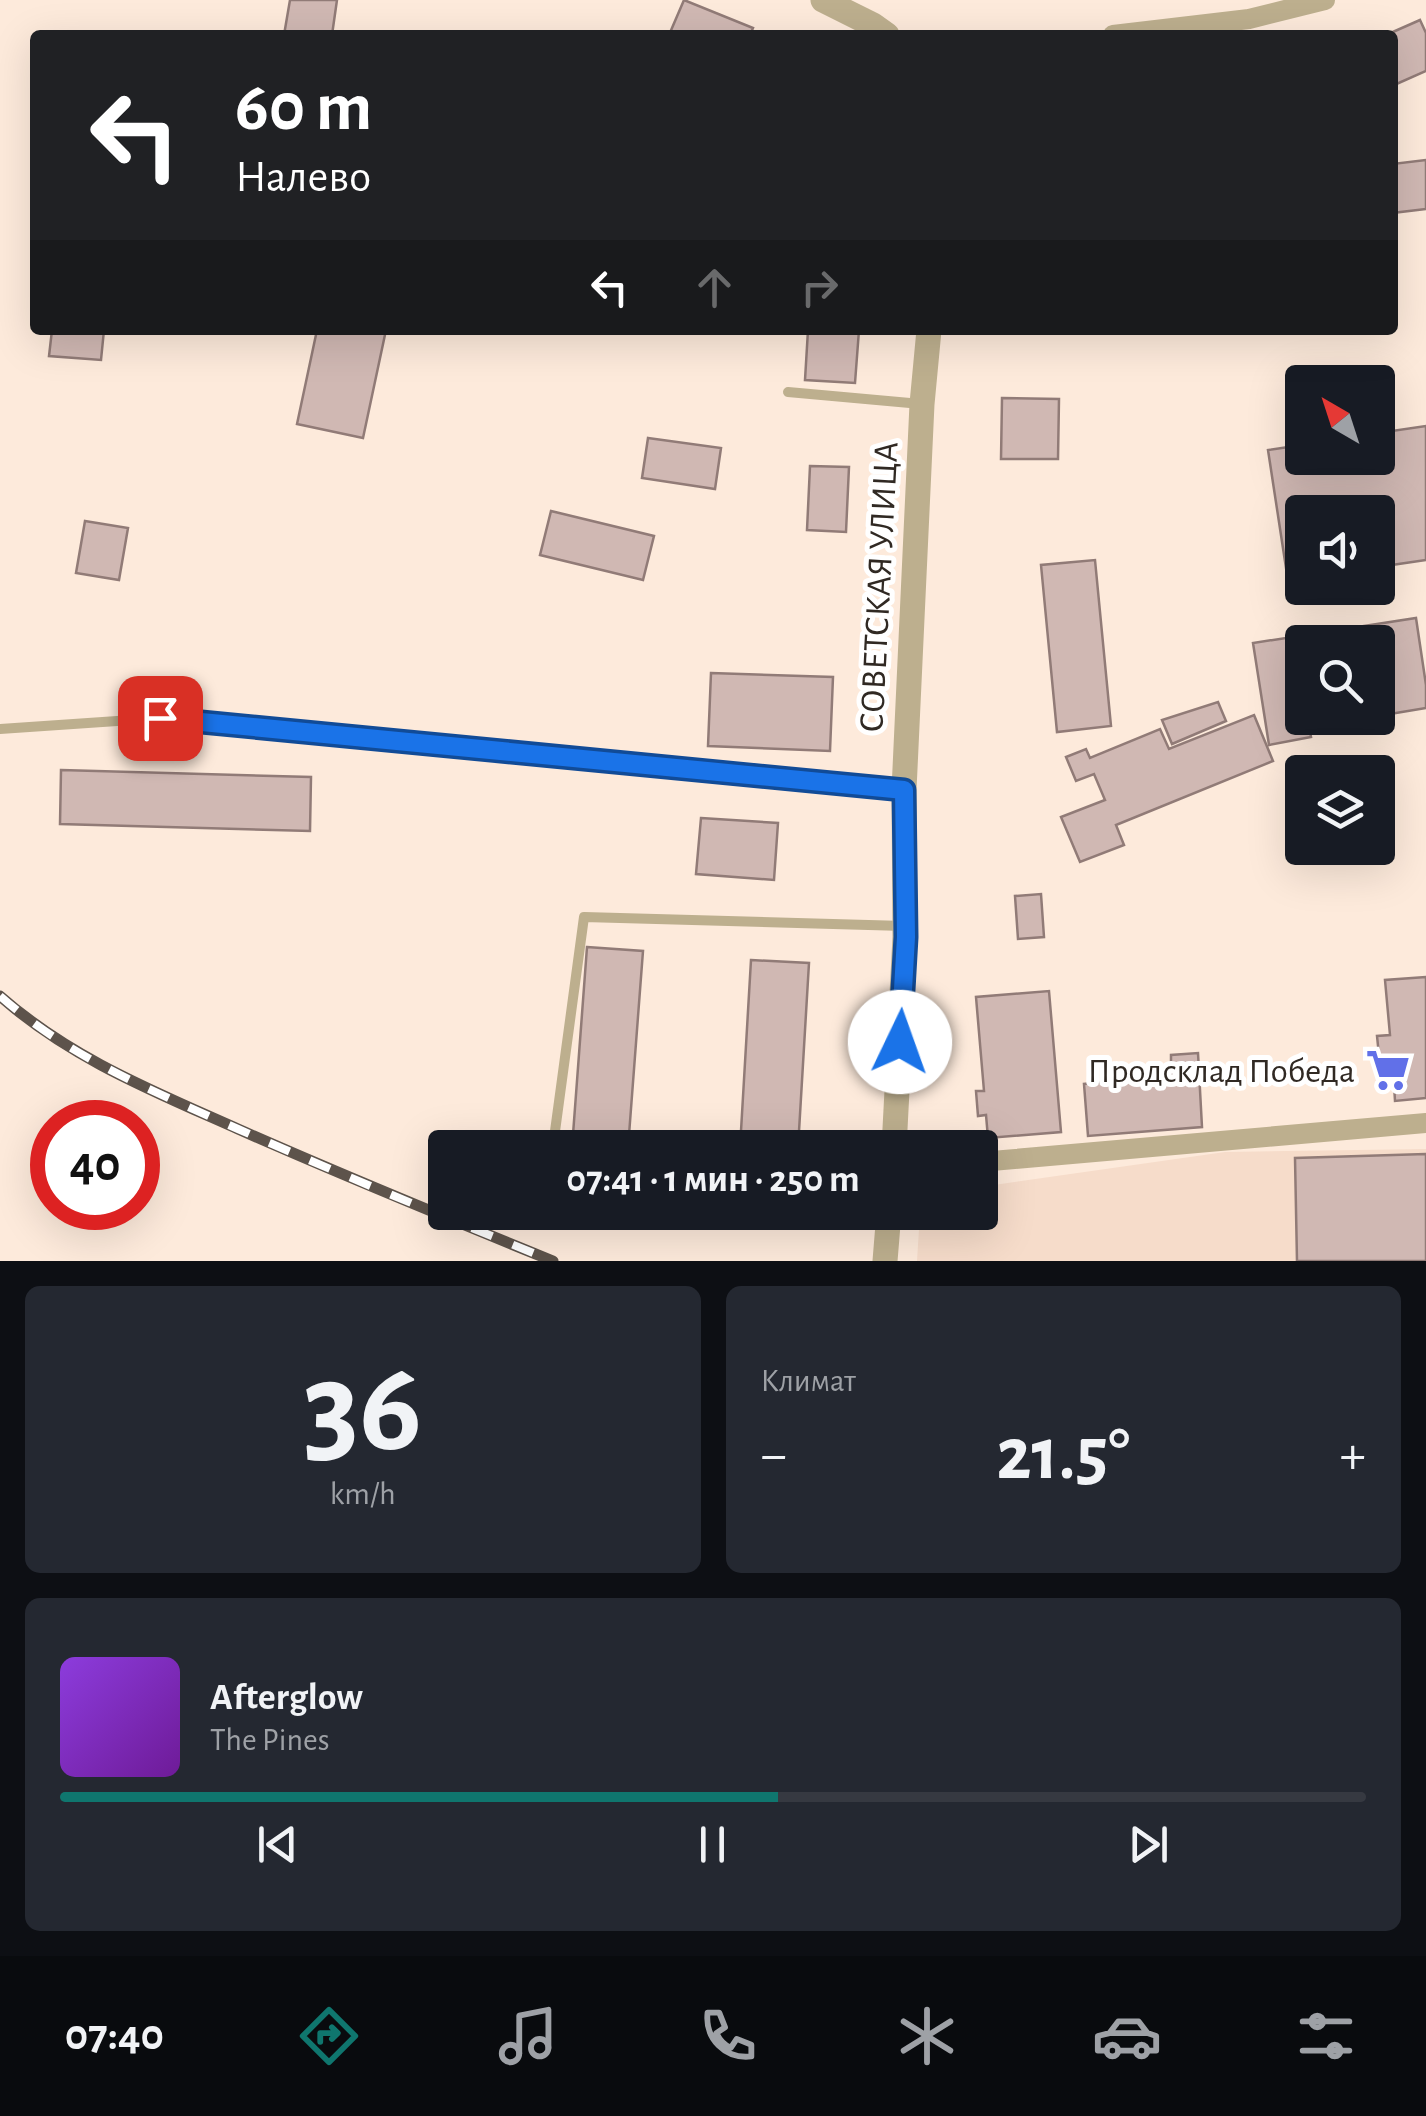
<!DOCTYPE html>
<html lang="ru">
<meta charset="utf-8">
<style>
:root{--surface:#171b24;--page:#242831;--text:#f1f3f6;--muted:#9ea1a6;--line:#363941;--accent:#0f766e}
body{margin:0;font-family:"Alegreya Sans",sans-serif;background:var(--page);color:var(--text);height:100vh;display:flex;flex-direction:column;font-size:38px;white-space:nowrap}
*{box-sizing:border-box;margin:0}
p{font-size:32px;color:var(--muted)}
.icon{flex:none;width:55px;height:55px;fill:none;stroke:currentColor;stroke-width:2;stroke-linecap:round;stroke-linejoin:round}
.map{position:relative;height:1261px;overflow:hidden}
.side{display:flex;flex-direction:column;gap:25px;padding:25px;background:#0d0f14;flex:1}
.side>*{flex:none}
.banner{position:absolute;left:30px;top:30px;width:1368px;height:305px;border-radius:10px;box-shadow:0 10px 40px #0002;background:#202124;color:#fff;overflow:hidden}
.needle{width:65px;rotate:321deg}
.buttons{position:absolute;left:1285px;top:365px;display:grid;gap:20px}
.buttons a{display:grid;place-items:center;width:110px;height:110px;border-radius:10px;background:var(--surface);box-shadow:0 10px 40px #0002;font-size:50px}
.speed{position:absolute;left:30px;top:1100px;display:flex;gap:20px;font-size:50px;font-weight:700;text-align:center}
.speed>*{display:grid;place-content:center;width:130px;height:130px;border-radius:50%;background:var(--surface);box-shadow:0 10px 40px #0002;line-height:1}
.speed .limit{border:15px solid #d22;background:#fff;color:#111}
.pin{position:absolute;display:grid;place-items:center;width:85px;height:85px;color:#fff;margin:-42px;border-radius:20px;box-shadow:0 5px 15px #0006}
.me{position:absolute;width:110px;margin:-55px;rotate:3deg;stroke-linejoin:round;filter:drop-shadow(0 0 8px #0008)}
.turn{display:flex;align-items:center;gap:35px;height:210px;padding:0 40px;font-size:45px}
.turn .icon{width:130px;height:130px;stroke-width:2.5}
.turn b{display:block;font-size:70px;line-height:85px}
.lanes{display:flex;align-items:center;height:95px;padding:0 40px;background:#0003;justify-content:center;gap:50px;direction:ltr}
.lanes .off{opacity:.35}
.big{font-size:75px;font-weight:700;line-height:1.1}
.side .widget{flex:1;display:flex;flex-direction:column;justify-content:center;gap:15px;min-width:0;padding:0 35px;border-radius:15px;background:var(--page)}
.side .dial{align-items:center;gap:0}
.dial b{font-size:130px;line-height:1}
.song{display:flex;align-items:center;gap:30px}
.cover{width:120px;height:120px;border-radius:15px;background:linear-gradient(135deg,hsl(270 70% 55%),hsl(280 70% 35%))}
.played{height:10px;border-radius:5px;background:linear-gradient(90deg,var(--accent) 55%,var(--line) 55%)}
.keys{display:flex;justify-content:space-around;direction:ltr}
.heat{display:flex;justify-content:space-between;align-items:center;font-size:55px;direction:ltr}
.side .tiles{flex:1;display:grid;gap:25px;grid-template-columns:1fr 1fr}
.widget:last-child{grid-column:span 2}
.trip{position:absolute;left:428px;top:1130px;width:570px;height:100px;border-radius:10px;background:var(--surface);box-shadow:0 10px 40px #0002;font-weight:700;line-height:100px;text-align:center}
.tab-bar{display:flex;height:160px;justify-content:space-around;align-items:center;background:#090b0e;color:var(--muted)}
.tab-bar .icon{width:70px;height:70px}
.tab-bar .active{color:var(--accent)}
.tab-bar b{font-size:45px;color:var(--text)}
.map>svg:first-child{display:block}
</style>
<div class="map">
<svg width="1426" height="1261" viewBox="0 0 1426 1261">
<rect width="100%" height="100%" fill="#fdeadb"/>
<path fill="#f6dcca" d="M1426,1149V1261H917L920,1213L980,1212V1187L1225,1152Z"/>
<g fill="#d0b8b3" stroke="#917b77" stroke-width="2.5">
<path d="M290,0H337L332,35H284Z"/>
<path d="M684,0L753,28L750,35H669Z"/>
<path d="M1420,20L1426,33V71L1392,86V35H1386Z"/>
<path d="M1426,160V209L1392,213V164Z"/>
<path d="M52,330H104L101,360L49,356Z"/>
<path d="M317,330H386L363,438L297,424Z"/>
<path d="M808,330H859L855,383L805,380Z"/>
<path d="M1002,398L1059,399L1058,459H1001Z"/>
<path d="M1426,426V560L1378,567V512H1302V579L1288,581L1268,450L1302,445V458H1378V433Z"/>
<path d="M648,438L721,448L715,489L642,478Z"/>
<path d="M810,466L849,467L846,532L807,530Z"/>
<path d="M551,511L654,536L643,580L540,555Z"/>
<path d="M85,521L128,528L119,580L76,573Z"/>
<path d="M1095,560L1111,726L1057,732L1041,565Z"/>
<path d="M1416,618L1426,685V708L1378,716V642H1302V718H1366L1309,726L1311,737L1269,745L1253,643Z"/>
<path d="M711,673L833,677L830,751L708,746Z"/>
<path d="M1218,702L1226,721L1172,744L1162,720Z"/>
<path d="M1254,715L1273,761L1116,825L1124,845L1080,862L1061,817L1105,800L1094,774L1076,781L1066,757L1086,749L1090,758L1160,729L1169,749Z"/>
<path d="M61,770L311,777L310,831L60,824Z"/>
<path d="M701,818L778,823L774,880L696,874Z"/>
<path d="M1041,894L1044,937L1018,939L1015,896Z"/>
<path d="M587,947L643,951L628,1148H572Z"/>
<path d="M751,960L809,963L798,1148H740Z"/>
<path d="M1426,977V1098L1395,1101L1394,1084L1382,1085L1377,1036L1390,1035L1385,980Z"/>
<path d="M1049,991L1061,1132L988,1138L986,1115L978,1116L976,1091H984L976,997Z"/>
<path d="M1198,1053L1202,1127L1088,1136L1084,1084L1171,1076V1055Z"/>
<path d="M1426,1154V1261H1297L1295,1158Z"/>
</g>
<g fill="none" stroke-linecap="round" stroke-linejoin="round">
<g stroke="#bdaf8e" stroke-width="10">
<path d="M788,392L921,404"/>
<path d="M0,729L161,718L903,790"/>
<path d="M553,1146L584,917L904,926"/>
</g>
<g stroke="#bdaf8e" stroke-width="20">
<path d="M1113,35L1249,19L1325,0"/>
<path d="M980,1162L1426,1123"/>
</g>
<g stroke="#bdaf8e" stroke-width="25">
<path d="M823,0L873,25L887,35"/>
<path d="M894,1148L905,937L904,790L922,404L929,330"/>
<path d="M885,1261L889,1212"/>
</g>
<g stroke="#5d534b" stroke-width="11">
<path id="rail" d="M0,996C70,1058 153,1091 238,1129C342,1175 447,1218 553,1261"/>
</g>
<use href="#rail" stroke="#fff" stroke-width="8" stroke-dasharray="22" stroke-linecap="butt"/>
</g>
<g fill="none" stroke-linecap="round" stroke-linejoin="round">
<g stroke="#114b97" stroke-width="25">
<path id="route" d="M160,718L904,790L906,937L900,1042"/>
</g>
<use href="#route" stroke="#1a73e8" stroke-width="18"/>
</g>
<defs>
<g id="supermarket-bare" transform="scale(3.45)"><path d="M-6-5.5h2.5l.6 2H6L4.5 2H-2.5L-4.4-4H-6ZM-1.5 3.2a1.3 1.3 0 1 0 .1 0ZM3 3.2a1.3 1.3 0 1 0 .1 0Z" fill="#6170e8" stroke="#fff" stroke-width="2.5" paint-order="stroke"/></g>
</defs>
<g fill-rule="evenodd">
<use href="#supermarket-bare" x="1388" y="1070"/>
</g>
<g text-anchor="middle" stroke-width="10" stroke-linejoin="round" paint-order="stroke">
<g font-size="35" fill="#302923" stroke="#fff">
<text transform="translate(878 587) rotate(-87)" y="12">СОВЕТСКАЯ УЛИЦА</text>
</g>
<g font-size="35" fill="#302923" stroke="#fff" text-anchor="end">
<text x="1355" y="1082">Продсклад Победа</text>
</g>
</g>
</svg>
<div class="buttons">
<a><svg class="needle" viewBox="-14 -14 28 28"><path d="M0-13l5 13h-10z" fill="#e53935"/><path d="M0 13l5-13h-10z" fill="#9ea1a6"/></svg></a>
<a><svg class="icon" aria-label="sound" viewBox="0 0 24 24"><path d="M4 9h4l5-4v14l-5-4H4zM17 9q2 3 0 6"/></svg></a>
<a><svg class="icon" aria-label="search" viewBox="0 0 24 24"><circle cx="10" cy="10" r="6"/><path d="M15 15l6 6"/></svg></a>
<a><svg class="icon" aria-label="layers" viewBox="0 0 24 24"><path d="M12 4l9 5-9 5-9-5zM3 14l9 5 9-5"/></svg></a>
</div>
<div class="speed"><div class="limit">40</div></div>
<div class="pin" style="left:160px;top:718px;background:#d93025"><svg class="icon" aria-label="arrive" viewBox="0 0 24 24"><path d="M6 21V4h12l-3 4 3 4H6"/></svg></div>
<svg class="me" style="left:900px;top:1042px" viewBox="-20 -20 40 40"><circle r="19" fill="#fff"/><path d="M0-13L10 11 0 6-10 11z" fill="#1a73e8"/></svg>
<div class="trip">07:41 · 1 мин · 250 m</div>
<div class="banner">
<div class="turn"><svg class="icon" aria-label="left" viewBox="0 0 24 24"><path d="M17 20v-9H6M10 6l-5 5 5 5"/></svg><div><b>60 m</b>Налево</div></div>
<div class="lanes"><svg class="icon" aria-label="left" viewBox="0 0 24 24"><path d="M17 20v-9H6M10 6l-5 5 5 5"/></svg><svg class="icon off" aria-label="ahead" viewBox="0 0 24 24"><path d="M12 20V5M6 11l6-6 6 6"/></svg><svg class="icon off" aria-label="right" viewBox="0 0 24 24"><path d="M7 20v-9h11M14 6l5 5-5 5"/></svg></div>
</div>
</div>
<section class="side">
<div class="tiles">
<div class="widget dial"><b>36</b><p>km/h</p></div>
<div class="widget"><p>Климат</p>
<div class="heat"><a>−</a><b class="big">21.5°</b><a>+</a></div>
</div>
<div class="widget">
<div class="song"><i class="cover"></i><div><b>Afterglow</b><p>The Pines</p></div></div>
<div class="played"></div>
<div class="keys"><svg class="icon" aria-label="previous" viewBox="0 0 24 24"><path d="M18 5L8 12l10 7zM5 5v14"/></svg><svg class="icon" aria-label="pause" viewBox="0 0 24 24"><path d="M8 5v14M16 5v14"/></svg><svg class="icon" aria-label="next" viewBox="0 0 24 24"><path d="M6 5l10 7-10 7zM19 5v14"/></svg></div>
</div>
</div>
</section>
<nav class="tab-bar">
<b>07:40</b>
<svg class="icon active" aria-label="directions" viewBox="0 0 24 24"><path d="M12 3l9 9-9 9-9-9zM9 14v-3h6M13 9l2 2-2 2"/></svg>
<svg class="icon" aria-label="music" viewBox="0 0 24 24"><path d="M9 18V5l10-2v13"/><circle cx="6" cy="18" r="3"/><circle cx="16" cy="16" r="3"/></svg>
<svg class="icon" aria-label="phone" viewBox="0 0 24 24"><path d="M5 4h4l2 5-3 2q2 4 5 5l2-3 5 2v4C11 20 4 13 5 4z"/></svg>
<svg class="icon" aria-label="climate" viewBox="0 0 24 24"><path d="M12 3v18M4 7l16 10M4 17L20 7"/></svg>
<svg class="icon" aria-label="car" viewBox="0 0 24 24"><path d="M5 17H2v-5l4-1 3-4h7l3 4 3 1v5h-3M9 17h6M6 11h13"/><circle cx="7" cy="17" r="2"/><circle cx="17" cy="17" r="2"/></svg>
<svg class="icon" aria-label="filters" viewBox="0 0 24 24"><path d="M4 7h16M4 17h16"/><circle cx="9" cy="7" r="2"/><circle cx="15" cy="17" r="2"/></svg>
</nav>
